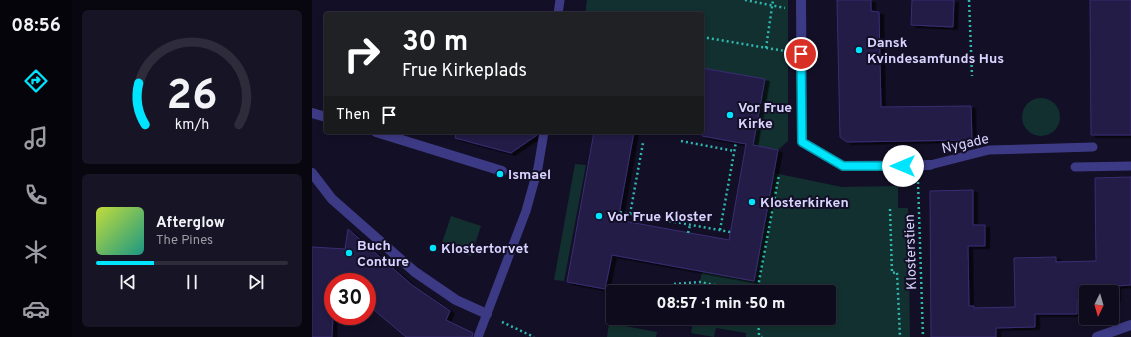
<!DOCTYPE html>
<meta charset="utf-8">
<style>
:root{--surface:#0e0b1c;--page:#171425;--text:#f1f3f6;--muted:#9b9ba3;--line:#2e2b3b;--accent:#00e5ff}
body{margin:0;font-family:Overpass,sans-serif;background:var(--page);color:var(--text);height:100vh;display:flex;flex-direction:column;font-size:15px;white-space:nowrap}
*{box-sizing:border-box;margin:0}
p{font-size:13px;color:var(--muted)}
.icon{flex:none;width:22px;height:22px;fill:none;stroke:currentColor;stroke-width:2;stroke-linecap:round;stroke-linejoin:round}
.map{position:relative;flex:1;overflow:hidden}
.sheet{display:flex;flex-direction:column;gap:10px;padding:10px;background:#08060f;width:240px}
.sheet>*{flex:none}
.banner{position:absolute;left:12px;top:12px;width:380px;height:122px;border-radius:4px;box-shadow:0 2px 6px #0003,0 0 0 1px var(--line);background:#202124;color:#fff;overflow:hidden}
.needle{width:26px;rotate:185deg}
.fabs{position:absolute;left:767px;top:285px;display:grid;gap:8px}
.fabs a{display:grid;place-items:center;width:40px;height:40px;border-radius:4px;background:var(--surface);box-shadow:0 2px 6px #0003,0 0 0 1px var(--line);font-size:20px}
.speed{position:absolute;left:12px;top:273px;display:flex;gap:8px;font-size:20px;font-weight:700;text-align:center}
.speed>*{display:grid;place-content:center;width:52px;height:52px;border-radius:50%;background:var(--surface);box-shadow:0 2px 6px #0003,0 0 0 1px var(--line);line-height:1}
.speed .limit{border:6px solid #d22;background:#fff;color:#111}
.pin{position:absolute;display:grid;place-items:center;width:34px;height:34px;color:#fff;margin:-17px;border:2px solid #fff;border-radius:50%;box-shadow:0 1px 4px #0007}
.me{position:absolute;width:44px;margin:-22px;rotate:270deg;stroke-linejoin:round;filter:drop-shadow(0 0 3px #0008)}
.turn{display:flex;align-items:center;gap:14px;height:84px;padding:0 12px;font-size:18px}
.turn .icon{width:52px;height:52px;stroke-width:2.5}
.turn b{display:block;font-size:28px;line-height:34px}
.then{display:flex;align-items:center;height:38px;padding:0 12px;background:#0003;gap:8px;font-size:15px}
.sheet .widget{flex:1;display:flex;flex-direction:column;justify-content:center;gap:6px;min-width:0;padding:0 14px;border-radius:6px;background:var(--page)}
.sheet .dial{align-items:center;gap:0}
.dial svg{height:104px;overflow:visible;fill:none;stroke:var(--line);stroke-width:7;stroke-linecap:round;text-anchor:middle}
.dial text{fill:var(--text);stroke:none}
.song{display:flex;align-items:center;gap:12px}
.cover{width:48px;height:48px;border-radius:6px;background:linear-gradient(135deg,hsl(70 70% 55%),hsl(170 70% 35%))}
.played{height:4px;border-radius:2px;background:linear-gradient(90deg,var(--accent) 30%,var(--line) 30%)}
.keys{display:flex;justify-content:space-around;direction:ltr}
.trip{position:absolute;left:294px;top:285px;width:230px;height:40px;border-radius:4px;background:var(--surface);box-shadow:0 2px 6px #0003,0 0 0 1px var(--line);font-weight:800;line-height:40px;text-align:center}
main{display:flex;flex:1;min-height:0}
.tab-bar{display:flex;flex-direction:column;width:72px;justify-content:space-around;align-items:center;background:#06040b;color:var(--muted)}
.tab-bar .icon{width:28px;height:28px}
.tab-bar .active{color:var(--accent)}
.tab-bar b{font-size:18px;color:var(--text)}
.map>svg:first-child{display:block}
</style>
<main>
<nav class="tab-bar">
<b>08:56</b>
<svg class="icon active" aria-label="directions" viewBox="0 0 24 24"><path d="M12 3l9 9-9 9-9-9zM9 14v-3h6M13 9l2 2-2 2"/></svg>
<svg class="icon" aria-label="music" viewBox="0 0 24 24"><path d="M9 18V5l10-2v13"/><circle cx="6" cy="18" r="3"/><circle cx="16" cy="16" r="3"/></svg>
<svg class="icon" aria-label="phone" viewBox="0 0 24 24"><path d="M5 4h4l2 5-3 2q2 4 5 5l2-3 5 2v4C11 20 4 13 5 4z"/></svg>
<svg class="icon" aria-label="climate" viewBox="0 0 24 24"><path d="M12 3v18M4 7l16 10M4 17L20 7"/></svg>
<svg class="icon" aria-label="car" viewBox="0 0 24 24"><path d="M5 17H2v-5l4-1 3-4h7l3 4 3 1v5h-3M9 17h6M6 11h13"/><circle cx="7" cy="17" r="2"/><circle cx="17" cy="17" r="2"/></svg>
</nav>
<section class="sheet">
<div class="widget dial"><svg viewBox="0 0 100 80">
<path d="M14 69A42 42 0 1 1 86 69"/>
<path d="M14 69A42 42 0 0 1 9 37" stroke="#00e5ff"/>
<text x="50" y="56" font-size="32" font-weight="700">26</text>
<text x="50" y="72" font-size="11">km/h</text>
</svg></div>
<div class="widget">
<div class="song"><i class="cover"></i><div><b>Afterglow</b><p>The Pines</p></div></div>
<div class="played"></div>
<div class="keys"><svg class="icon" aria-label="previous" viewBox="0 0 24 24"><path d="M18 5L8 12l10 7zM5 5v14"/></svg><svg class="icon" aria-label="pause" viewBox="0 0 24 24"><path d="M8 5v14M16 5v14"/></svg><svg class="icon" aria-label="next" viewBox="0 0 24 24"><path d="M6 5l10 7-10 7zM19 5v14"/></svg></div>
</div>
</section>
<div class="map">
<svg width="819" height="337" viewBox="0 0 819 337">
<defs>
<filter id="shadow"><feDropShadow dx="4.5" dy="2.5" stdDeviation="0" flood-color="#0009"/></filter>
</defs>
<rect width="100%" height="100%" fill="#130f26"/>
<g fill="#12302f">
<path d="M275,0H476V141L466,150L441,145L453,79L390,68V14H273Z"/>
<circle cx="729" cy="117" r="19"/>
<path d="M263,164L274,165L252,281L242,280Z"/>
<path d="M462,173L530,187L586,186V208H596L598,337H434V333L404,328L402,337L379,333L382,318H517V292H386L390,271L442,281Z"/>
<path d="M139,216L169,226L159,256L129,246Z"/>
<path d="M297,323L345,332L344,337H295Z"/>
</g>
<g fill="#241b47" stroke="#3b2d73" filter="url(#shadow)">
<path d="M525,0H559V11L567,12L569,107L659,106L660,140L535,142L528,137Z"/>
<path d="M600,0H642L641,27L599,25Z"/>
<path d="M778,0H819V135H779Z"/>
<path d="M390,68L453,79L441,145L466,150L442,281L300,255L293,289L255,282L282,132H322L306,220L417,240L434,144L390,136Z"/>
<path d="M144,132H226L225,135L199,153L143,138Z"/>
<path d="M819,177V285L804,286V299H800V292H774V300H765V314H723V327L684,328V337H619L618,191L661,190V225H673V246H656L657,306H662V308L703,307L702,258L744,257V262L784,261L783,178Z"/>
<path d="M36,229L100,285L138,311L134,320L161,333L160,337H94L55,304V282H29L24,278V282H21V316L20,337H0V247L33,249Z"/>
</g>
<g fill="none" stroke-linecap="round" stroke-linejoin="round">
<g stroke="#2fb8b0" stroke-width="2.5" stroke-dasharray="2 3" stroke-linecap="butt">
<path d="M433,0L473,8"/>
<path d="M657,0L660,76"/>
<path d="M390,37L473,51"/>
<path d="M454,48L461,0"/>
<path d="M369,141L422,151"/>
<path d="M606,182L611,337"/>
<path d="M578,209L580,273L585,272L588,337"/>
<path d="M308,212L418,232"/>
<path d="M318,214L331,143"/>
<path d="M408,230L424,142"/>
<path d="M376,233L378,225"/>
<path d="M362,284L388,282L437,292"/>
<path d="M445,292L467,175"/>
<path d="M446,318L447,335L450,337"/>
<path d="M190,322L222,337"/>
</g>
<g stroke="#3d3a85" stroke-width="9">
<path d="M246,14L248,0"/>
<path d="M618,165L677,150L781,147"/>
<path d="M763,167L819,166"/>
<path d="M166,337L214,211L226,168L232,132"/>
</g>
<g stroke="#3d3a85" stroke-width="10">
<path d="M0,113L14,117"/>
<path d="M64,132L190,171"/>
<path d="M0,173L20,199L103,272L144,300L175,314"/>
</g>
<g stroke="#3d3a85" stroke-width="10">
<path d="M489,0L490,142L531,166L618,165"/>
<path d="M785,337L819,325"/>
</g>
</g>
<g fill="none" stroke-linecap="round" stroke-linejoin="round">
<g stroke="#0095a6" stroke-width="10">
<path id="route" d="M489,54L490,142L531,166H591"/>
</g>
<use href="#route" stroke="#00e5ff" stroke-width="7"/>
</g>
<g fill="#00e5ff" stroke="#130f26" stroke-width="1.5">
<circle cx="547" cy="50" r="4"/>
<circle cx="418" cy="115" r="4"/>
<circle cx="188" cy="174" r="4"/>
<circle cx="440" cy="202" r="4"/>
<circle cx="287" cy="216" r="4"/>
<circle cx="121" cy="248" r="4"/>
<circle cx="37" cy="253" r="4"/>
</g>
<g text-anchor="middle" stroke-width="4" stroke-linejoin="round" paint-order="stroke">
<g font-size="14" font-weight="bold" fill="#d9d4ff" stroke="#130f26" text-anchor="start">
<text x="555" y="47">Dansk<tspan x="555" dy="16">Kvindesamfunds Hus</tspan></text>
<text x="426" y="112">Vor Frue<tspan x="426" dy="16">Kirke</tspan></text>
<text x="196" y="179">Ismael</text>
<text x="448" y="207">Klosterkirken</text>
<text x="295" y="221">Vor Frue Kloster</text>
<text x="45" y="250">Buch<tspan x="45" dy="16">Conture</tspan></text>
<text x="129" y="253">Klostertorvet</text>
</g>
<g font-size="14" fill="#d9d4ff" stroke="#130f26">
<text transform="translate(653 143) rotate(-13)" y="5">Nygade</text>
<text transform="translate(598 252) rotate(-92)" y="5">Klosterstien</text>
</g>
</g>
</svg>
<div class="fabs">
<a><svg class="needle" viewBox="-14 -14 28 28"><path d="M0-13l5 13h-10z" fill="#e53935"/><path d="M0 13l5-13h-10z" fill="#9b9ba3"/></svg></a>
</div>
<div class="speed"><div class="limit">30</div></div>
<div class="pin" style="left:489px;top:54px;background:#d93025"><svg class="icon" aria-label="arrive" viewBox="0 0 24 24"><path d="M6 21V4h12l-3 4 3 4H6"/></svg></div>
<svg class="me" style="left:591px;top:166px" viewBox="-20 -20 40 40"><circle r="19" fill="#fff"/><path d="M0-13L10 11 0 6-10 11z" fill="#00e5ff"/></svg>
<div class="trip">08:57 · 1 min · 50 m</div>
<div class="banner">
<div class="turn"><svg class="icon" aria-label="right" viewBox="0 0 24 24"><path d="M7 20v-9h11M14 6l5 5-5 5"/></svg><div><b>30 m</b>Frue Kirkeplads</div></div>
<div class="then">Then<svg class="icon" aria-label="arrive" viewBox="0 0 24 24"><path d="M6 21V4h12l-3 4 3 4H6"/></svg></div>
</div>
</div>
</main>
